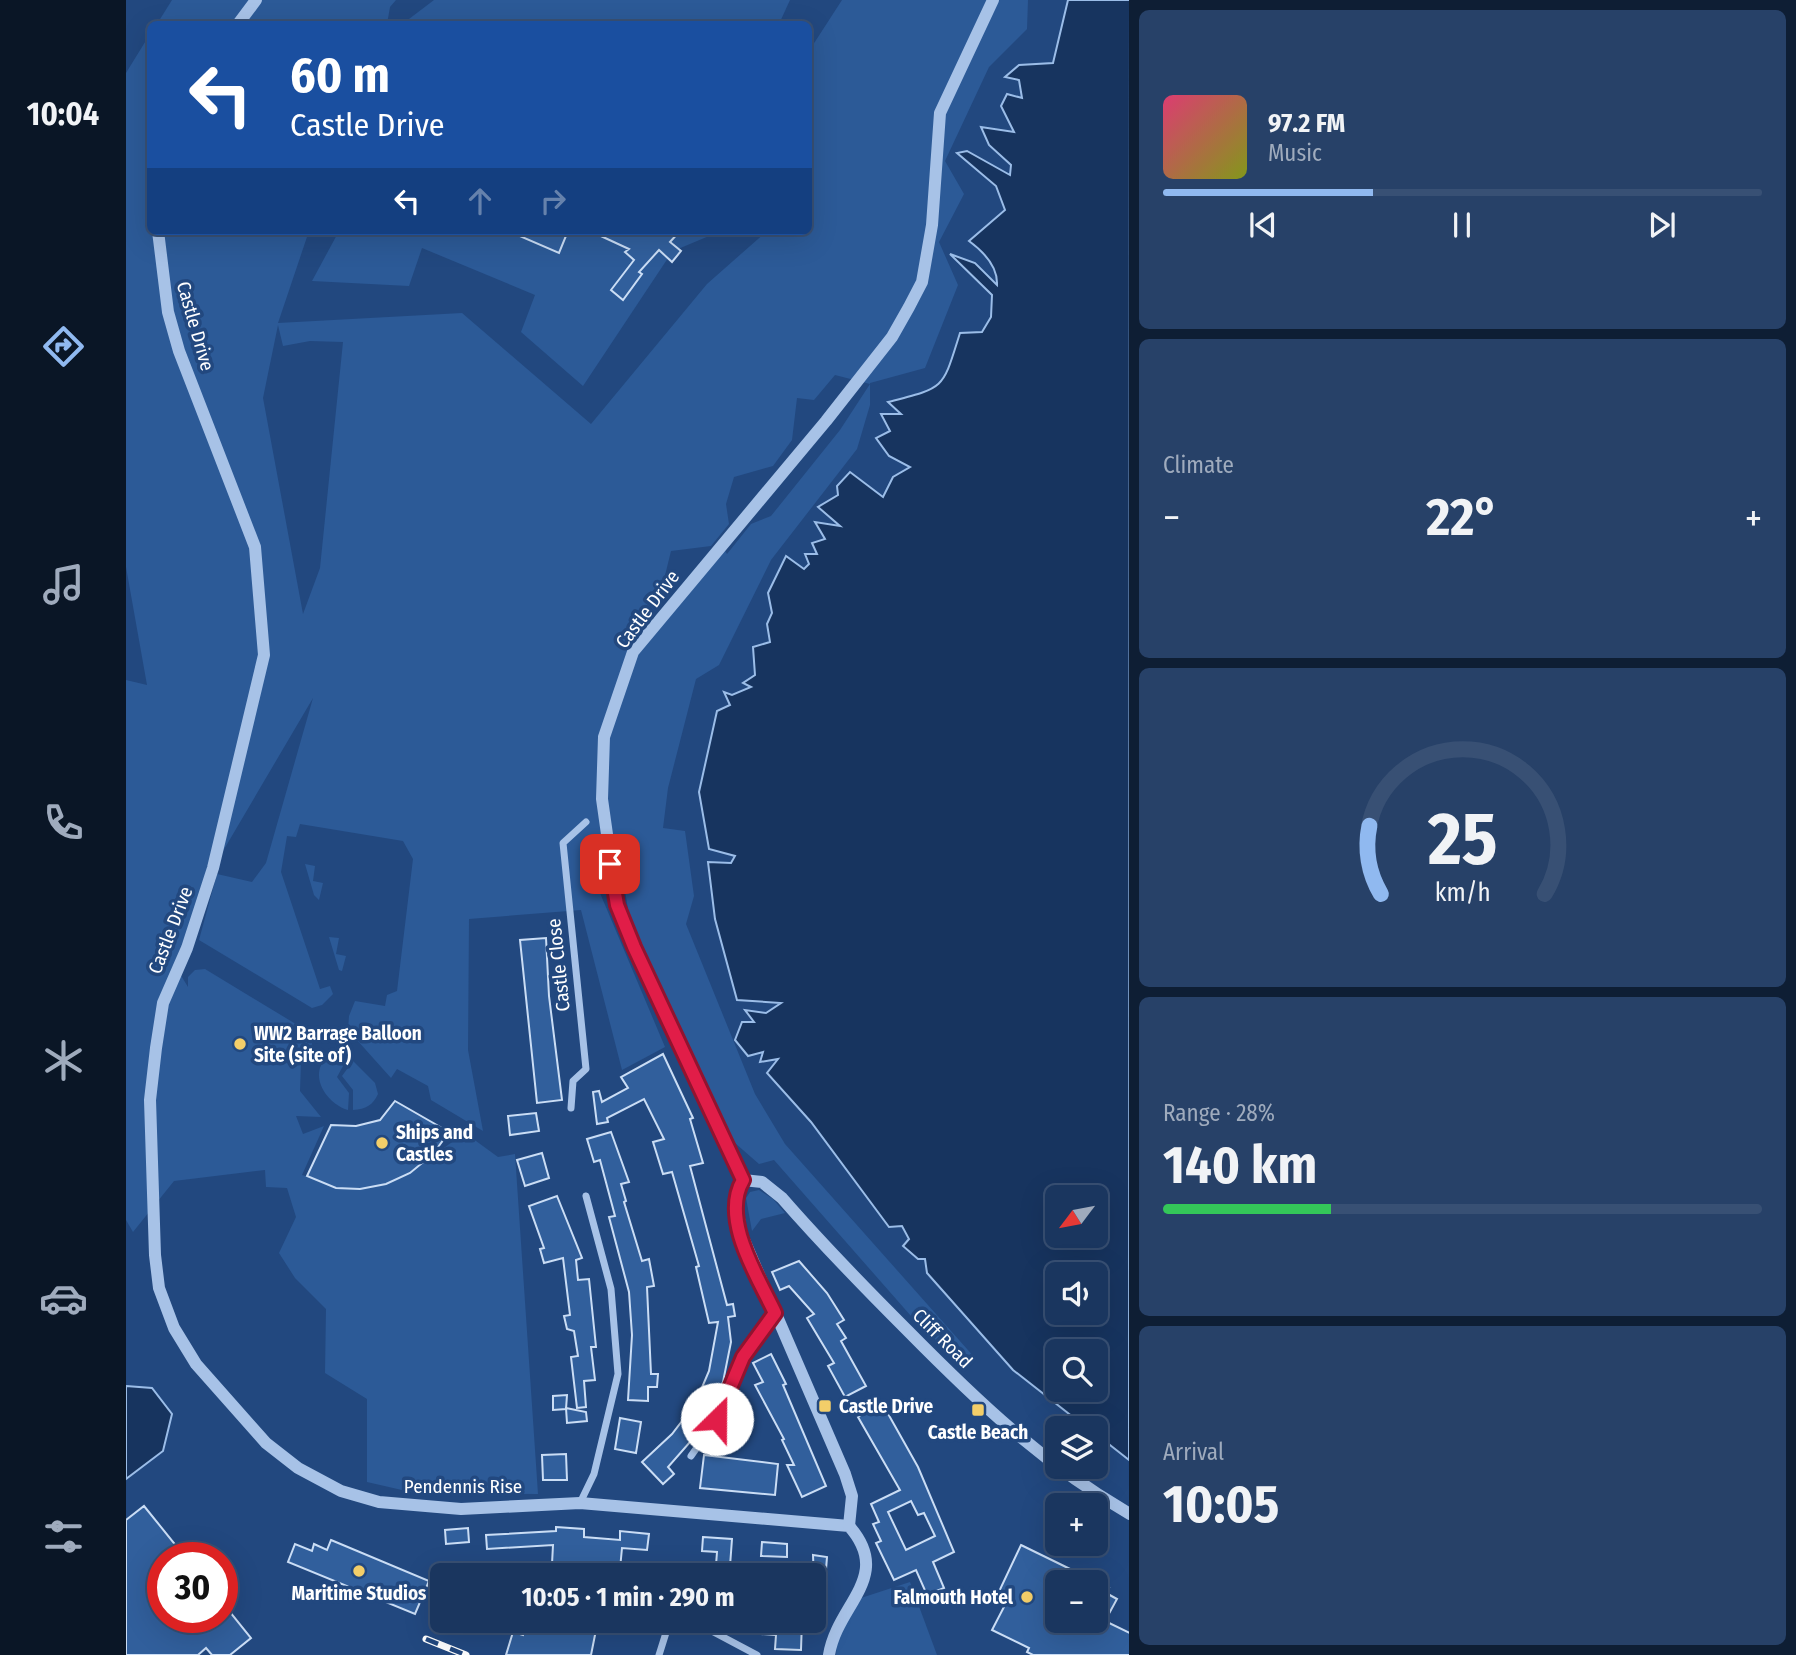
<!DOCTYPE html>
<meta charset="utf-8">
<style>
:root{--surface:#1a365f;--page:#274168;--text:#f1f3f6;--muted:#9fabbd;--line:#385074;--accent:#90b9f0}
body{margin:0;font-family:"Fira Sans Condensed",sans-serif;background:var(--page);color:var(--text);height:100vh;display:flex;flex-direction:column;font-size:26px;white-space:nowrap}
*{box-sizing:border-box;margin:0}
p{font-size:23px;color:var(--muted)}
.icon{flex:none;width:38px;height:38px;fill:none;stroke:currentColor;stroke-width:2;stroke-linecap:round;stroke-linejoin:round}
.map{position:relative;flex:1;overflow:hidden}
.sheet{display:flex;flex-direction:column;gap:10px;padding:10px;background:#0e1e34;width:667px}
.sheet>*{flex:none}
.hud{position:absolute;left:21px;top:21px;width:665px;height:214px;border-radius:10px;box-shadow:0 7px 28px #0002,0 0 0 2px var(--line);background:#1a4fa0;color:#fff;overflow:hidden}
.needle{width:46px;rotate:238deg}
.buttons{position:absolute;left:919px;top:1185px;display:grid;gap:14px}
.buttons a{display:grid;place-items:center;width:63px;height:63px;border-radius:10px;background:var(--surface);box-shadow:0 7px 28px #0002,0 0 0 2px var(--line);font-size:35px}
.speed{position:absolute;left:21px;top:1542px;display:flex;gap:14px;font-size:35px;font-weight:700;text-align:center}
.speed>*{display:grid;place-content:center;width:91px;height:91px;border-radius:50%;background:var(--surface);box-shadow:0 7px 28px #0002,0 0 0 2px var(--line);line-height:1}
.speed .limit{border:10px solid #d22;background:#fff;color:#111}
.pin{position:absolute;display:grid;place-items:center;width:60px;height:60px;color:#fff;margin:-30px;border-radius:14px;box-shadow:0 4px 10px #0006}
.me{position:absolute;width:77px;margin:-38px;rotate:23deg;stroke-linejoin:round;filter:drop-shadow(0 0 5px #0008)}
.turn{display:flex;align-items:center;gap:24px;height:147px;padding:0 28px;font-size:32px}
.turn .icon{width:91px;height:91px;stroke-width:2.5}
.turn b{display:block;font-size:49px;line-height:60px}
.lanes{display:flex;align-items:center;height:66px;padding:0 28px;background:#0003;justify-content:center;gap:35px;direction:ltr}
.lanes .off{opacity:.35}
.big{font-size:52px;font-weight:700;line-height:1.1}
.sheet .tile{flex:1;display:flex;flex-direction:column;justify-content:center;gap:10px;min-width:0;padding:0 24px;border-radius:10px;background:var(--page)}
.sheet .dial{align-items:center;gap:0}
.dial svg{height:182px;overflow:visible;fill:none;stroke:var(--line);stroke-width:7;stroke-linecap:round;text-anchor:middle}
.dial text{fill:var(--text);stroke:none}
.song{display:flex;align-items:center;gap:21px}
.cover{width:84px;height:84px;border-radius:10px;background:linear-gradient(135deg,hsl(340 70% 55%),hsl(70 70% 35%))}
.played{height:7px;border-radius:4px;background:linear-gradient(90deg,var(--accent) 35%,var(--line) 35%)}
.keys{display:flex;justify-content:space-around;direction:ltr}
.heat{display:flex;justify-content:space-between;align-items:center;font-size:38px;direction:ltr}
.charge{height:10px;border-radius:5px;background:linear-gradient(90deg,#34c759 28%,var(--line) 0)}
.trip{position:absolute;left:304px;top:1563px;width:396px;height:70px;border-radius:10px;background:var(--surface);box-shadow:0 7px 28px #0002,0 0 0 2px var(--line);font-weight:700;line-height:70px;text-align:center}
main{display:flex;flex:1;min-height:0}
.tab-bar{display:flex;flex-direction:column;width:126px;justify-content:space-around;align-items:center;background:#0a1626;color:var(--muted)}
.tab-bar .icon{width:49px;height:49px}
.tab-bar .on{color:var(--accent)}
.tab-bar b{font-size:32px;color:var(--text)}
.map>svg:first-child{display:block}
</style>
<main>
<nav class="tab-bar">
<b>10:04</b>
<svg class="icon on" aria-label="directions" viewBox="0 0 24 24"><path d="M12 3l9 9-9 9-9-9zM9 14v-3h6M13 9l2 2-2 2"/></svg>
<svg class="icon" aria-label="music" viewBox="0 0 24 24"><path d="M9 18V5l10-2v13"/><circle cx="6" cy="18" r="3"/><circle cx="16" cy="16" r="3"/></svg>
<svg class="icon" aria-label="phone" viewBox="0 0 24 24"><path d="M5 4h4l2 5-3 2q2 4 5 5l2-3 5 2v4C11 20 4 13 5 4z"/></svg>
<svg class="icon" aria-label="climate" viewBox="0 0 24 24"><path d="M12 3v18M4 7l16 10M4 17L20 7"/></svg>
<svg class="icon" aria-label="car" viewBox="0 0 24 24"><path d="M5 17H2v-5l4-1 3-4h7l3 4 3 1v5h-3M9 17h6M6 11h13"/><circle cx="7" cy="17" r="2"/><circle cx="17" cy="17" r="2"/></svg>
<svg class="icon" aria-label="filters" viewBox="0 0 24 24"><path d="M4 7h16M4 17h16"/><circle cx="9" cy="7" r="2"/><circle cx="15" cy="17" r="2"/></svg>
</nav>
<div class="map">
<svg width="1004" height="1655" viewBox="0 0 1004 1655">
<rect width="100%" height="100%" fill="#22487f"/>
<g fill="#2c5a97" fill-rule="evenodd">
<path d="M46,0H270L264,7L261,24H31Z"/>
<path d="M308,0H664L653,24H283V19Z"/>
<path d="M716,0H902L901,29L863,67L819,161L838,194L813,242L832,285L799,368L744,383V405L731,449L645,560L593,665L570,679L542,788L537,828L559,831L568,896L560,924L629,1094L659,1144L849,1358L839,1366L792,1324L648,1160L633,1164L609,1143L594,1117L519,952L508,946L495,866L471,886L539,1047L496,1070L455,910L343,919L342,1050L357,1131L305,1100L302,1086L271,1069L265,1078L222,1030L223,1016L229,1001L259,1006L261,995L271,991L287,859L277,841L174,824L170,837L161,836L155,872L194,989L204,986L207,994L196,1005L186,1008L73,940L91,874L126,882L140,863L187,698L87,868L48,964L62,987V977L69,970L79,969L178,1029L186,1037V1051L175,1062L174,1091L195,1117L170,1116L177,1134L198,1126L176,1175C189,1178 200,1186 212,1188C263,1196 300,1159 339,1133L372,1157L389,1154L412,1494L289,1493L241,1482V1399L199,1373L200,1309L169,1278L153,1253L170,1217L161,1188L140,1187L139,1170L48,1181L7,1232L0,1220V680L21,685L0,567V73L24,34V231H183L152,323L336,313L465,424L581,284L641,231H682L683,51ZM152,325L157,346L184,341L217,342L194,568L177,614L137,398ZM709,375L744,384L714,430L645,516L625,524L601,554L596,546L510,648L531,608L545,551L585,546L603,524L600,504L608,477L647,466L666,440L671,398L688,400Z"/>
<path d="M213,231H595L552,249L542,258L457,386L395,332L409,295L296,248L283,286L186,281Z"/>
<path d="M179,864L189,866L187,881L197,883L193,900L188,895Z"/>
<path d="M203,937L213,938L210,954L220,956L216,971L213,970Z"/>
<path d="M206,1053L222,1057L211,1077L223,1093L222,1110C199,1103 179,1071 206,1053Z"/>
<path d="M227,1061L249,1083L252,1094C247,1105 240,1109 227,1110V1090L216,1076Z"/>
<path d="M633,1190L647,1199L659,1213L635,1219L626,1231L620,1198L624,1192Z"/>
<path d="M784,1582L811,1655H710L711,1637L735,1598Z"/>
</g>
<g fill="#17345f" stroke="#9bbde8" stroke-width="2" fill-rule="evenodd">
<path d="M942,0H1004L1003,1460L970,1434V1428H961L887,1370L801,1273L799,1259H792L777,1246L783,1239L776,1226L763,1227L685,1122L641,1073L652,1059L634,1062L637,1052L622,1056L609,1040L616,1022H628L619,1010L640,1013L655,1003L611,1000L589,919L582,862L605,863L609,856L583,849L573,792L591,711L604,705L598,692L606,695L625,687L617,683L629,675L627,647L644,642L641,624L646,613L642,593L660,556L678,569L683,564L679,554H691L686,543L699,539L689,522L714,526L692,507L712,495L711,486L724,472L757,497L767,477L784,467L763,456L750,438L764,431L755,414H775L762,402C820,387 816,390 834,333L856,332L865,317L866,295L824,254L849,263L871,285C872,266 858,252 843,241L879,210L870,186L831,153L841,151L884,175L885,165L863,145L855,127L888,132L875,106L881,94L896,98L893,80L879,77L893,65L927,63ZM931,1197H970V1236H931ZM931,1274H970V1312H931ZM931,1351H970V1390H931Z"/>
<path d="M0,1386L26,1388L46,1414L37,1451L0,1479Z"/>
</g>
<g fill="#315f9c" stroke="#caddf5" stroke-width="2" fill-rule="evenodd">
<path d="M382,231H442L433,253Z"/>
<path d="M464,231H554L544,242L555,251L546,262L533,250L513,272L516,274L497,300L485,290L508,260L499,252L503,249Z"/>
<path d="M420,938L423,996L436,1100L411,1103L394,940Z"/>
<path d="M537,1054L567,1118L564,1119L577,1163L564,1166L601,1305L607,1304L609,1316L602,1317L605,1342L597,1382L579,1425L542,1467L548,1474L537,1484L516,1462L546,1434L569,1404L583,1371L592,1322L583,1323L570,1267L573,1266L546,1172L537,1174L527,1142L538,1139L518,1099L481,1118L482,1122L471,1124L467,1092L473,1091L476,1102L502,1088L495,1077Z"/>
<path d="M269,1101L323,1132L307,1154L284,1173L260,1184L234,1189L210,1188L181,1176L205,1125L230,1126L254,1120Z"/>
<path d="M410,1113L413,1131L384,1135L382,1116Z"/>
<path d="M485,1132L503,1182L495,1184L500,1201L498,1202L516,1261L523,1259L528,1286L521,1287L525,1374H532L531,1387H522V1401L502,1400L506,1335L503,1292L483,1217L489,1216L474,1160L468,1162L461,1139Z"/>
<path d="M416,1153L423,1178L399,1186L391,1160Z"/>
<path d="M431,1196L456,1258L450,1260L452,1280L463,1279L470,1347H465L469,1380L458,1381L460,1407L451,1408L445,1357L452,1356L448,1331L441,1329L438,1316L444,1315L437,1258L418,1263L414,1249L418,1248L403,1206Z"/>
<path d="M673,1261L701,1293L718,1320L711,1324L720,1338L715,1341L740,1386L719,1397L702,1366L708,1363L681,1318L688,1314L663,1286L654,1290L646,1272Z"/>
<path d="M645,1354L660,1384L657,1385L700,1486L676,1497L661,1465H668L656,1440L658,1439L629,1385L637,1382L627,1363Z"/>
<path d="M441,1395L440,1409L427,1410V1396Z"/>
<path d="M756,1403L792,1467L828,1552L807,1562L818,1588L801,1595L790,1570L768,1580L750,1543L755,1541L747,1524L753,1522L745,1504L774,1490L732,1417ZM785,1501L792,1515L798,1513L809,1536L780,1550L762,1512Z"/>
<path d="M440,1408L460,1412L461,1421L441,1423Z"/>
<path d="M494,1418L515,1422L510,1453L489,1449Z"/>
<path d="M440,1454L441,1480H417L416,1455Z"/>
<path d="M578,1455L652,1464L649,1495L574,1488Z"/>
<path d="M18,1506L60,1558H37V1617H96V1602L125,1638L104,1655H86L80,1648L72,1655H0V1520Z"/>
<path d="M430,1527L458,1529V1537L494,1540V1531L523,1534L521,1550L496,1548L494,1569L426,1564L427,1545L361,1549L360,1535L430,1531Z"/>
<path d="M342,1528L343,1542L320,1544L319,1530Z"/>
<path d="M577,1537L606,1539L604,1566L590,1565L591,1552L576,1551Z"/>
<path d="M205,1540L303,1581L289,1614L162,1562L169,1544L186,1551L188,1544L201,1550Z"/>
<path d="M636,1542L661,1544V1557L635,1556Z"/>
<path d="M895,1545L983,1588L980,1593L991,1599L979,1621L1004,1633V1655H907L901,1652L903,1648L866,1630L879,1605L869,1600ZM931,1582H970V1620H931Z"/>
<path d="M687,1555L701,1557L699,1582L688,1581Z"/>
<path d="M400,1620H472L465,1655H380L387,1632L397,1635Z"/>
<path d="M623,1620H676L675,1650L649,1649L650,1635L622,1633Z"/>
</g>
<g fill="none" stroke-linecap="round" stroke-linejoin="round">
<g stroke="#a7c2e7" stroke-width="7">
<path d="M445,1108L447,1081L460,1069L437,843L460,822"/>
<path d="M565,1456L591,1419L617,1357L649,1313"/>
<path d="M454,1503L468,1474L492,1374L485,1289L460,1196"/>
<path d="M565,1620L631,1655"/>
<path d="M533,1655L544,1620"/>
</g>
<g stroke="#a7c2e7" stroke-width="12">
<path d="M112,24L130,0"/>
<path d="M32,231L42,312L53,351L129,547L138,655L87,868L61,948L37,1003L30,1048L24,1100L29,1255L33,1288L48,1328L70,1364L140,1443L172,1468L215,1491L253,1502L335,1509L454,1503L723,1526C768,1577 711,1604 703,1655"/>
<path d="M617,1180L550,1041L491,905L476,799L478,737L507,652L700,421L766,337L783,307L796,282L806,225L814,113L867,0"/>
<path d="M617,1180L636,1182L656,1198C696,1244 738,1287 781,1330C851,1401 917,1464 1004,1514"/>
<path d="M617,1180L610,1197L615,1233L719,1474L726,1496L723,1526"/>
</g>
<g stroke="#fff" stroke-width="7">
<path id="rail" d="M300,1639L340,1655"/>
</g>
<use href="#rail" stroke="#22487f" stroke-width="4.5" stroke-dasharray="13" stroke-linecap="butt"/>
</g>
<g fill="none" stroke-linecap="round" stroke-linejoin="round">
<g stroke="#92132f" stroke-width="18">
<path id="route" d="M484,864L491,905L508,947L617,1180C594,1219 632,1277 649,1313L617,1357L591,1419"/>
</g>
<use href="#route" stroke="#e11d48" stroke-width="12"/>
</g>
<g fill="#f3ce69" stroke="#22487f" stroke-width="2.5">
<circle cx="114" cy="1044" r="7"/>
<circle cx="256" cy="1143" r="7"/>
<rect x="692" y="1399" width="14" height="14" rx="3.5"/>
<rect x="845" y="1403" width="14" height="14" rx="3.5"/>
<circle cx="233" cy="1571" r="7"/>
<circle cx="901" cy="1597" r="7"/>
</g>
<g text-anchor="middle" stroke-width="7" stroke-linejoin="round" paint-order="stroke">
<g font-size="19" fill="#fff" stroke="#22487f">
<text transform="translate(70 326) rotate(74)" y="7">Castle Drive</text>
<text transform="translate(521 609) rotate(-53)" y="7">Castle Drive</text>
<text transform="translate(44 930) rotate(-69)" y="7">Castle Drive</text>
<text transform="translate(432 965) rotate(-96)" y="7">Castle Close</text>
<text transform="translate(817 1338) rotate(45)" y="7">Cliff Road</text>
<text x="337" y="1493">Pendennis Rise</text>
</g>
<g font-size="19" font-weight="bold" fill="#fff" stroke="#22487f" text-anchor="start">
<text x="128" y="1040">WW2 Barrage Balloon<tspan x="128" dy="22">Site (site of)</tspan></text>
<text x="270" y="1139">Ships and<tspan x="270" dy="22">Castles</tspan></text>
<text x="713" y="1413">Castle Drive</text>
<text x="852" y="1439" text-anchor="middle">Castle Beach</text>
<text x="233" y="1600" text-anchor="middle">Maritime Studios</text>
<text x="887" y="1604" text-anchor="end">Falmouth Hotel</text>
</g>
</g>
</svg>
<div class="buttons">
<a><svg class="needle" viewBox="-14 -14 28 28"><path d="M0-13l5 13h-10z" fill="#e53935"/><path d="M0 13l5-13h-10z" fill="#9fabbd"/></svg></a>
<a><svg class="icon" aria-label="sound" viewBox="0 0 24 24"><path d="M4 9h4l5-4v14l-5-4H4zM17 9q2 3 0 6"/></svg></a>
<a><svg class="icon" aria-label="search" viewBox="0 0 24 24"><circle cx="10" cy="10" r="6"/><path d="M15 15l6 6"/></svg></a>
<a><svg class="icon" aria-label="layers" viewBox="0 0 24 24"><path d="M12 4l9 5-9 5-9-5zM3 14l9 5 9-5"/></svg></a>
<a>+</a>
<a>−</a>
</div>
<div class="speed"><div class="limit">30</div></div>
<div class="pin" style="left:484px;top:864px;background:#d93025"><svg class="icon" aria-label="arrive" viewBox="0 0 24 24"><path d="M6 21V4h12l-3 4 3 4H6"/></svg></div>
<svg class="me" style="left:591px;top:1419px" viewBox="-20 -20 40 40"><circle r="19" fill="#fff"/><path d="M0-13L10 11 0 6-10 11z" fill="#e11d48"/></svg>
<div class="trip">10:05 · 1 min · 290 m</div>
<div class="hud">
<div class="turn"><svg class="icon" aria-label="left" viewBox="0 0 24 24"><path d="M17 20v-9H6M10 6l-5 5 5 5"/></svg><div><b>60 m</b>Castle Drive</div></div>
<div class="lanes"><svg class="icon" aria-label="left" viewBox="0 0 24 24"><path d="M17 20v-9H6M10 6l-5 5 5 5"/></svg><svg class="icon off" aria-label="ahead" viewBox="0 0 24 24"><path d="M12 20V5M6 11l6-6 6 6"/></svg><svg class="icon off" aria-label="right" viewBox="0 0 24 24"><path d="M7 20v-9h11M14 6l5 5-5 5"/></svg></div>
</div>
</div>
<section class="sheet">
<div class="tile">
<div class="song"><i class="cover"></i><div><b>97.2 FM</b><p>Music</p></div></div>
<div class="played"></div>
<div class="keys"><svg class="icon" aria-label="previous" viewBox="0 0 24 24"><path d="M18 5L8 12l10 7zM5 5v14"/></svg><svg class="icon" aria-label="pause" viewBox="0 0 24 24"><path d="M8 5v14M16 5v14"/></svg><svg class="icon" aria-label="next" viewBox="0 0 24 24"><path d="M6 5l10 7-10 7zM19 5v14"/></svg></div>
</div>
<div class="tile"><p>Climate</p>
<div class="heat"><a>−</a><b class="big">22°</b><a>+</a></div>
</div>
<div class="tile dial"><svg viewBox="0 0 100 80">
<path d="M14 69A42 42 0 1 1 86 69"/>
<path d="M14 69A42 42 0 0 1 9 39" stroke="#90b9f0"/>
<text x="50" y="56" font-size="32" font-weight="700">25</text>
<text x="50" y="72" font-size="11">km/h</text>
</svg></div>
<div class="tile"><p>Range · 28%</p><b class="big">140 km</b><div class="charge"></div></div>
<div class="tile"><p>Arrival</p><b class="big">10:05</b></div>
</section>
</main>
